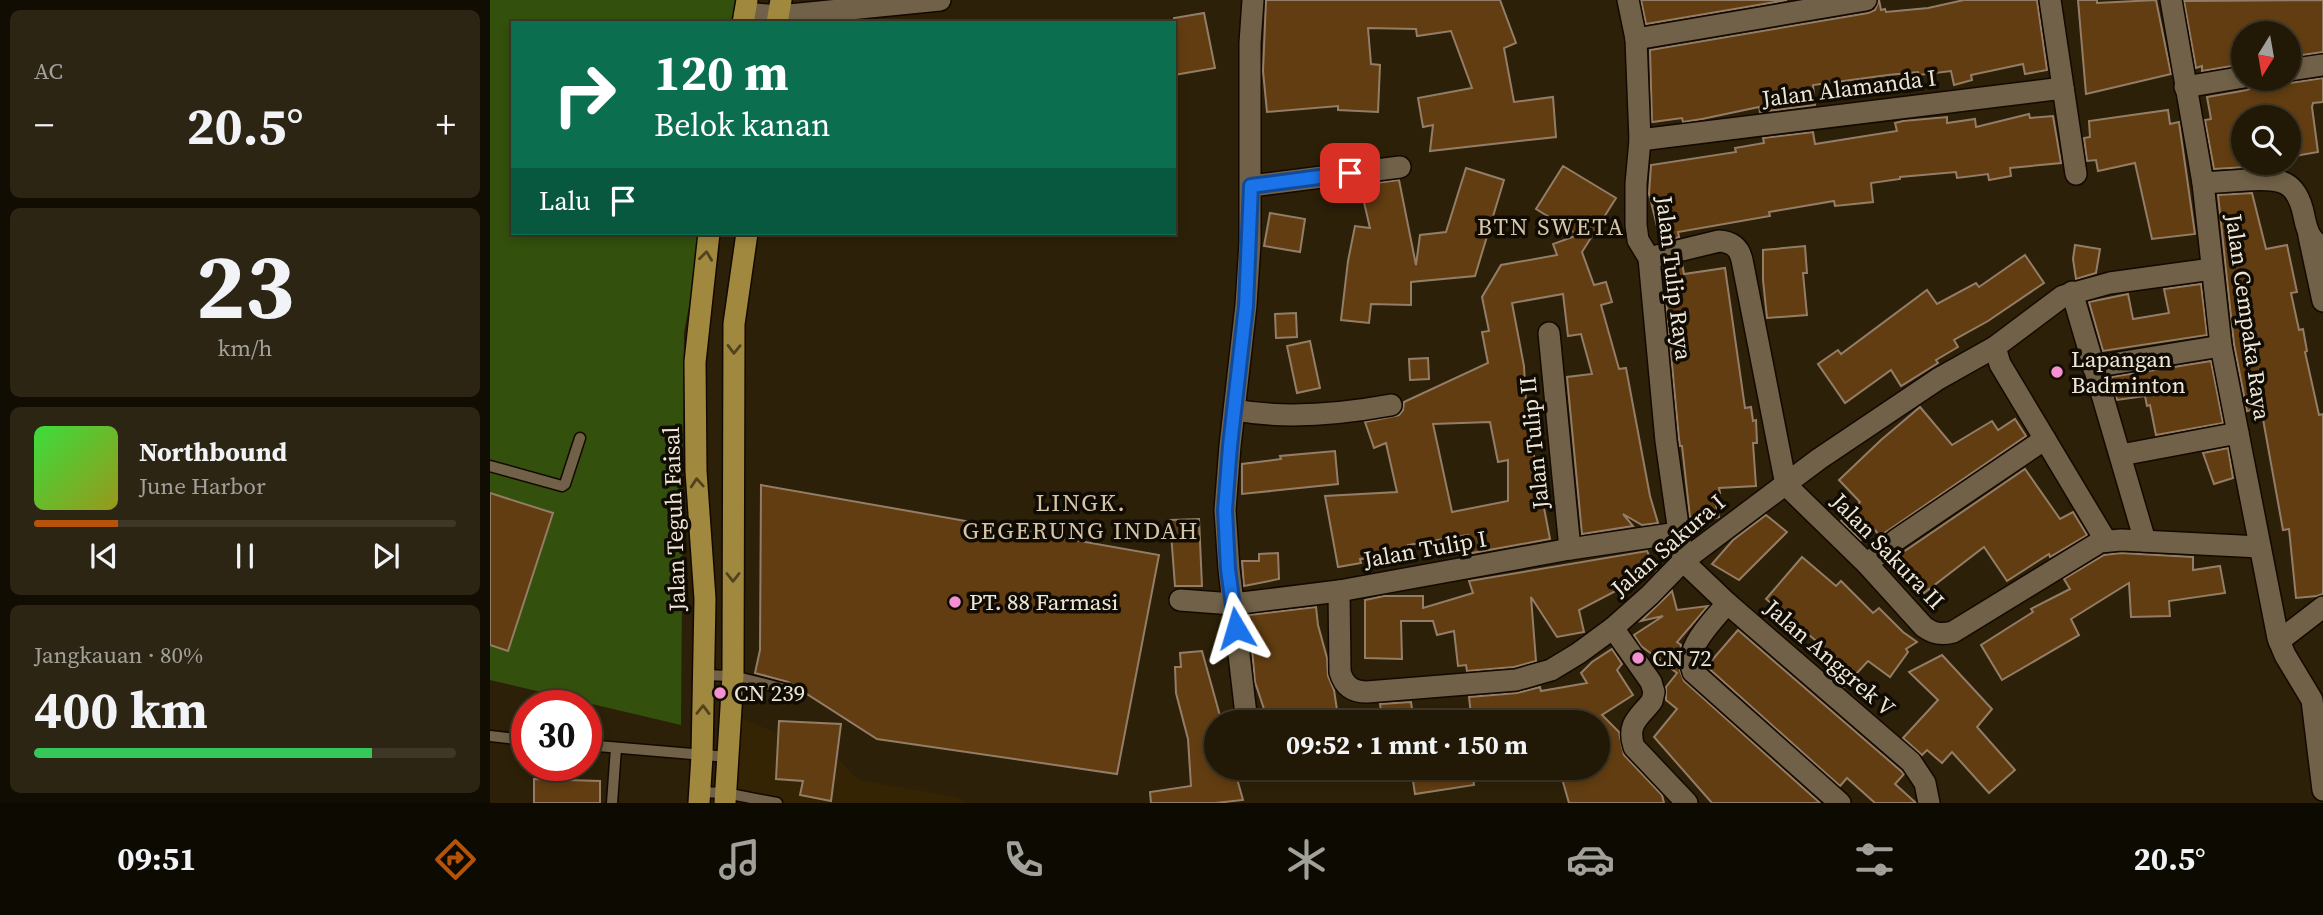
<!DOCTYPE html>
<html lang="id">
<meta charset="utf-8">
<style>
:root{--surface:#211806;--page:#2d2514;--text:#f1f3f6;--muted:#a2a09b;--line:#3e3728;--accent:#b45309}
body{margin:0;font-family:"Source Serif 4",serif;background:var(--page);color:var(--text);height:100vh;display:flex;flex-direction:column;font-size:26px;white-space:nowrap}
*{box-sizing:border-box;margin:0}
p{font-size:23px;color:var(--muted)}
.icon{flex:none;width:38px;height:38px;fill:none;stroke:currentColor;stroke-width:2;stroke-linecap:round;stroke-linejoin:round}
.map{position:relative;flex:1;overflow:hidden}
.panel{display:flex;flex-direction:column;gap:10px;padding:10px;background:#120d03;width:490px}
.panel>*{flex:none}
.top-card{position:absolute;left:21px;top:21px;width:665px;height:214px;border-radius:0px;box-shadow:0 4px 10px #0003,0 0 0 2px var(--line);background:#0b6e4f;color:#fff;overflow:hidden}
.needle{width:46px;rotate:191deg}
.buttons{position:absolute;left:1741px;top:21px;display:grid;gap:14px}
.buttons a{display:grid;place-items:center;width:70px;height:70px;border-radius:50%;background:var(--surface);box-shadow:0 4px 10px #0003,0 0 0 2px var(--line);font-size:35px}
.speed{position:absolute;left:21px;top:690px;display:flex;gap:14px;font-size:35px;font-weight:700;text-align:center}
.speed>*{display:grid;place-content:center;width:91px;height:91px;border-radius:50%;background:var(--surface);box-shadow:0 4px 10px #0003,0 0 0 2px var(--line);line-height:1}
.speed .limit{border:10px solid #d22;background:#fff;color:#111}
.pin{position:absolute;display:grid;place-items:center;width:60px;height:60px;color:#fff;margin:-30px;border-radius:14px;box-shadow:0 4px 10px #0006}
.me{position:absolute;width:77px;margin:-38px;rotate:353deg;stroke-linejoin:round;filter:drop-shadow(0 0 5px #0008)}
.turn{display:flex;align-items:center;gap:24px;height:147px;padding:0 28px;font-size:32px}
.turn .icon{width:91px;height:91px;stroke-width:2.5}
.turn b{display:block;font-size:49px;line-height:60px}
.then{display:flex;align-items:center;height:66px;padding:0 28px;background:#0003;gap:14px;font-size:26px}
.big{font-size:52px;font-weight:700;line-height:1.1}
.panel .tile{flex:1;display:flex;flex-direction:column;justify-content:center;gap:10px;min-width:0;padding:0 24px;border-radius:10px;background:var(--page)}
.panel .dial{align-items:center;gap:0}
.dial b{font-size:91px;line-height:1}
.song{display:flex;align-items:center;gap:21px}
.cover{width:84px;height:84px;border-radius:10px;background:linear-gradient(135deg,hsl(120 70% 55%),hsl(60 70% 35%))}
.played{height:7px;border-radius:4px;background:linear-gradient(90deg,var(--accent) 20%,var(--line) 20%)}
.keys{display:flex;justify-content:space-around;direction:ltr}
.heat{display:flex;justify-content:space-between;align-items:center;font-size:38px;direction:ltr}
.charge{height:10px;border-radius:5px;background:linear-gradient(90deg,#34c759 80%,var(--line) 0)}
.trip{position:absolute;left:714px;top:710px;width:406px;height:70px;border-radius:35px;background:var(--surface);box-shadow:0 4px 10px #0003,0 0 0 2px var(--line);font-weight:700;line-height:70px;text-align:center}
.menu{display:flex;height:112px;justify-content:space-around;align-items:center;background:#0d0a02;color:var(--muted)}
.menu .icon{width:49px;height:49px}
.menu .on{color:var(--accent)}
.menu b{font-size:32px;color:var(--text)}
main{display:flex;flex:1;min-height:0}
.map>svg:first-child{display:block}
</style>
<main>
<section class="panel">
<div class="tile"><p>AC</p>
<div class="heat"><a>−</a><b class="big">20.5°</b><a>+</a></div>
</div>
<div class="tile dial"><b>23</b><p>km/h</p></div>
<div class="tile">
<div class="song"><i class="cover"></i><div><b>Northbound</b><p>June Harbor</p></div></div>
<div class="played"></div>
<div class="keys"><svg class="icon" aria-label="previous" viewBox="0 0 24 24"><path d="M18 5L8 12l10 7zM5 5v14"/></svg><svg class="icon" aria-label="pause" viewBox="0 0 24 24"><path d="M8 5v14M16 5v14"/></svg><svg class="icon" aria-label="next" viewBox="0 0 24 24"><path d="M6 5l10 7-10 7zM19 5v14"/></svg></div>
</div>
<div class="tile"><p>Jangkauan · 80%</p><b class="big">400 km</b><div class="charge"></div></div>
</section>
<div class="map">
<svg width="1833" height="803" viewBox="0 0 1833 803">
<rect width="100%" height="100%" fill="#2c2008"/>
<path fill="#342404" d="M250,718L346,756L368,780L468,797L475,803H243Z"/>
<path fill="#33500c" d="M0,0H257L253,23H23V233H213L194,332L191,725L0,680Z"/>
<g fill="#623d11" stroke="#947d67" stroke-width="2" fill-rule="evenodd">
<path d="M776,0H1010L1026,43L1014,48L1024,102L1063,97L1066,137L940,151L943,125L933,127L928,98L982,88L961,31L927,36L926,29L878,28L881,64L890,65L888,112L848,110V106L777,112L773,71Z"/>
<path d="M1151,0H1297L1156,24Z"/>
<path d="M1389,0L1391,10L1395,9L1396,12L1438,8L1474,0H1547L1557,70L1535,74L1533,64L1481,75L1482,80L1464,85L1461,71L1429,75L1428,72L1398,75L1323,85L1325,105L1270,112L1269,107L1212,119L1193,122L1192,118L1162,122L1160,50L1378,13L1385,10Z"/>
<path d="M1588,0H1607V3L1666,0L1681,74L1596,94Z"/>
<path d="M1833,0V52L1799,57V33H1754V64L1712,71V66L1706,68L1694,1Z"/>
<path d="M714,13L725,68L684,75V18Z"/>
<path d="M1833,78V102L1823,103L1822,107L1828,152L1799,157V117H1754V163L1756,167L1724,169L1715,120L1721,119L1717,97L1757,90L1763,87L1767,79H1789L1800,83Z"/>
<path d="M1678,110L1680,124L1689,122L1705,234L1662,239L1645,163L1608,171L1606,160L1597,161L1594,138L1600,137L1599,121Z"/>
<path d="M1539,114L1540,118L1563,116L1571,163L1520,168L1521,176L1499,180L1498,174L1467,178L1466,172L1410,177V179L1381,183L1383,202L1345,206L1344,201L1279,212L1280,216L1188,232L1189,237L1171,242L1159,194L1161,165L1246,152L1245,148L1274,143L1273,138L1323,132L1325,144L1407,131L1405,123L1413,121L1457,117V123L1485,119L1486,127Z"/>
<path d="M1073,166L1126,198L1092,252L1104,285L1116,282L1122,302L1111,305L1129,369L1136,368L1160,496L1168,523L1152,525L1133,514L1143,526L1092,534L1077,377L1102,374L1091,334L1078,336L1073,294L1022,303L1034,366L1037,419L1060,539L982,553L978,535L918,545L919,556L870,559L871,563L848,567L835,496L907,492L896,443L884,448L875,422L909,415L913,410L914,402L998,363L992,332L999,331L992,297L1011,265L1067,255L1063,244L1088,235L1046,209ZM1000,422L1008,462L1018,460V501L962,512L943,424Z"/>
<path d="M976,168L1014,180L985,276L921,282V305L881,304L879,323L851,320L858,261L865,226L880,228L870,185L909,180L926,265L930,235L956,232Z"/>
<path d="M1762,193L1776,249L1797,245L1807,292L1801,293L1809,330L1813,329L1817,351L1815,352L1829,415L1833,414V594L1827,596L1806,598L1799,529L1793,530L1771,408L1757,411L1744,344L1728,195Z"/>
<path d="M780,213L815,219L810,252L774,246Z"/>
<path d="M1585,245L1610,249L1606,273L1586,279L1583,259Z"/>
<path d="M1315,246L1317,273H1313L1317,315L1277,318L1273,280V250Z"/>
<path d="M1535,255L1554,283L1498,321L1464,340L1468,347L1446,360L1448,363L1411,386L1401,370L1355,403L1328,364L1348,350L1351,354L1437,290L1447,304L1486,283L1489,287Z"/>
<path d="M1192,263L1194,274L1235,268L1255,408L1261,407L1263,421L1266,420L1267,443H1263L1266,486L1229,488L1230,493H1223L1229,517L1201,526L1192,446H1190L1189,439L1173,268Z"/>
<path d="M1711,284L1717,335L1613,351L1599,302L1638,294L1643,319L1679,313L1674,289Z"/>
<path d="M806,313L807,337L786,338L785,314Z"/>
<path d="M820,341L830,388L807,393L797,346Z"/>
<path d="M938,358L939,379L920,380L919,359Z"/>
<path d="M1721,361L1733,423L1666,435L1660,405L1657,406L1655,396L1627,400L1621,377Z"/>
<path d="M1430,407L1462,445L1502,421L1508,430L1525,419L1536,436L1390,536L1383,528L1371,540L1351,521L1370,502L1349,480L1391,440Z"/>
<path d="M1738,448L1743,478L1724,484L1713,453Z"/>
<path d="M845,451L848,484L752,494V464L791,459L790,456Z"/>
<path d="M1535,469L1570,519L1583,512L1597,535L1560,557L1559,554L1517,581L1494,547L1434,593L1406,557Z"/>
<path d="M271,485L669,555L627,774L387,739L298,682L265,673L270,650Z"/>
<path d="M0,493L63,513L18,651L0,645Z"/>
<path d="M1276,515L1297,532L1249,580L1222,564L1243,540Z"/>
<path d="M709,519L712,586H685L680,520Z"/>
<path d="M1157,551L1166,570L1089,610L1094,632L1067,637L1041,597L1046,661L1024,667L977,671L976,665L968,666L964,631L947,635L943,621H911L912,659L875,658V600L894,596H933V608L983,593L979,581Z"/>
<path d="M788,553L789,579L754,586L752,561H769V554Z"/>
<path d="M1631,553L1703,557V570L1730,566L1735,593L1679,601L1680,616L1641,617L1639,583L1581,619L1589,635L1512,680L1491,645L1543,612L1541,609L1580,589L1574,579L1614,555Z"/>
<path d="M1312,557L1346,586L1351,581L1383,613L1389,608L1413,632L1427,642L1416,649L1418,652L1400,677L1378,661L1354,687L1338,673L1349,660L1276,599Z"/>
<path d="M1182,591L1187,610L1218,606L1187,642L1191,645L1188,665L1194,681L1330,803H1222L1164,737L1187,709L1176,700V687L1187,673L1151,646L1144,635L1173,616L1151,621Z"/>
<path d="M826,607L828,625L837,658L838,676L844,690L849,723H787L784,711L775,712L765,682L759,615Z"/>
<path d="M1248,630L1411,771L1414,774L1405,784L1426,803H1385L1357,778L1350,786L1215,665L1217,666Z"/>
<path d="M1122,649L1132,664L1127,670L1143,695L1112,715L1129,732L1134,755L1172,795L1174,803H1079L1069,768H1108V723H982L979,697L1027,693L1050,687L1051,691L1097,683L1091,673L1102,662Z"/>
<path d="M712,651L732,723H726V768H744L753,800L725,803H661L660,792L701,786L698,739L686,693L685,667H691L690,653Z"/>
<path d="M1452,655L1502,709L1487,727L1525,770L1499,793L1462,752L1452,763L1437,750L1432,755L1413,738L1448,700L1419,672Z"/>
<path d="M921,702L924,723H893L890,704Z"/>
<path d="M289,721L351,724L341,801L310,795L313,781L286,779Z"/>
<path d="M921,768H982L984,785L925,794Z"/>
<path d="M44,779L110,781V803H44Z"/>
</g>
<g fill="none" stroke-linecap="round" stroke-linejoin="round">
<g stroke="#140900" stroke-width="13">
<g id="service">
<path d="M0,466L72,486L75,484L90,438"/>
<path d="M213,675L243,676L295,689"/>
<path d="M0,736L37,740"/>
<path d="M96,745L238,757"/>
<path d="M209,792L235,793L287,803"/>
<path d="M122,803L126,748"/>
</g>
</g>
<g stroke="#140900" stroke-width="24">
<g id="minor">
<path d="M1138,0L1146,39L1150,140L1146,184V225L1148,240L1159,258L1176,441L1193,561L1237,603L1421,762L1435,783L1439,803"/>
<path d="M1560,0L1586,174"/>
<path d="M1681,0L1713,183L1731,346L1788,638L1795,655L1822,700L1833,790"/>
<path d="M255,13L289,16L450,0"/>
<path d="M1146,39L1376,0"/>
<path d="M1799,70L1833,65"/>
<path d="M1695,87L1754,77"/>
<path d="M1150,140L1573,88"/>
<path d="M1713,183C1728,182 1743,181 1757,180C1791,178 1807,180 1814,216C1817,231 1820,240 1833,248"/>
<path d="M761,186L910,167"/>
<path d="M1819,236L1833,301"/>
<path d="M1159,258L1229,241C1242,242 1249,247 1252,260L1296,485L1377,564L1434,627C1444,634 1452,635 1463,632L1610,542L1631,540L1770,547"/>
<path d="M1582,292L1655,541"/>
<path d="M1059,333L1080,549"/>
<path d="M1505,347L1510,364L1616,541"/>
<path d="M1603,367L1731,346"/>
<path d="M745,410C794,419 852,414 901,405"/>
<path d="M1631,455L1748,433"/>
<path d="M1377,564L1406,540L1555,439"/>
<path d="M849,591L850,672C854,686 863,692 877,692L1026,680L1061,670L1089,653L1123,628L1160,595L1193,561L1329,459L1448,379L1505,347L1573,296L1620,283L1722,269"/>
<path d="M690,600L743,604L849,591L1080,549L1188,533"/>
<path d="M1237,603C1223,622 1193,647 1203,672L1350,803"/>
<path d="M1123,628L1161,682L1164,692L1162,701C1150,717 1136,723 1144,747L1197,803"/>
<path d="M1789,641L1833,607"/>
<path d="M757,723L739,569L735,510L740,446L756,305L760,243V43L763,0"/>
</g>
</g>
<g stroke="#140900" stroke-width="24">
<g id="trunk">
<path d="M253,23L257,0"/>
<path d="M287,23L291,0"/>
<path d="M209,803L212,756L215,599L206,471L205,362L219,233"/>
<path d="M235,803L243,676L244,324L257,233"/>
</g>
</g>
<use href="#service" stroke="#706148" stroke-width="10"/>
<use href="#minor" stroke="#706148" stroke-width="21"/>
<use href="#trunk" stroke="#a0883e" stroke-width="21"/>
</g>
<defs><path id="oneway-chevron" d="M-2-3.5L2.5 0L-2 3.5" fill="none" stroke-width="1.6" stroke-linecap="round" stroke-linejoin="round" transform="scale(1.75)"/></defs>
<g stroke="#51431e">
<use href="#oneway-chevron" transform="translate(216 256) rotate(-83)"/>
<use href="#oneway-chevron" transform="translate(244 349) rotate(91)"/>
<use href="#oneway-chevron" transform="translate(207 483) rotate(-94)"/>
<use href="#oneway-chevron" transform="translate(243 577) rotate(90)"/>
<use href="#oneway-chevron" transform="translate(213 710) rotate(-89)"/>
</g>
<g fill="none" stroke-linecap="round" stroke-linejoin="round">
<g stroke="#114b97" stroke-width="18">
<path id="route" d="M746,628L738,569L735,510L740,446L756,306L761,186L860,173"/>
</g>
<use href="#route" stroke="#1a73e8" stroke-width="12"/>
</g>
<g fill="#f591d2" stroke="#100b03" stroke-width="2.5">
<circle cx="1567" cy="372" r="7"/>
<circle cx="465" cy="602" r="7"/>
<circle cx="1148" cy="658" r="7"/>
<circle cx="230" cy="693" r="7"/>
</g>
<g text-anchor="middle" stroke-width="7" stroke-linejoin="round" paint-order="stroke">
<g font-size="23" fill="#eee6d7" stroke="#100b03">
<text transform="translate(1359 88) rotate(-7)" y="8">Jalan Alamanda I</text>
<text transform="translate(1184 278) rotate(83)" y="8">Jalan Tulip Raya</text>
<text transform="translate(1758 317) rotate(82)" y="8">Jalan Cempaka Raya</text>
<text transform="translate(1044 443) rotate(-96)" y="8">Jalan Tulip II</text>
<text transform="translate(184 519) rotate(-92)" y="8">Jalan Teguh Faisal</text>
<text transform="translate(1178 545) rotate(-41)" y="8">Jalan Sakura I</text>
<text transform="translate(935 549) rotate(-10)" y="8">Jalan Tulip I</text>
<text transform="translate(1398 551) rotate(46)" y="8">Jalan Sakura II</text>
<text transform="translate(1340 658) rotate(41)" y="8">Jalan Anggrek V</text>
</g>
<g font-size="23" fill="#eee6d7" stroke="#100b03" text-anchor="start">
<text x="1581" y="367">Lapangan<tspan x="1581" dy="26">Badminton</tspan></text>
<text x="479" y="610">PT. 88 Farmasi</text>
<text x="1162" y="666">CN 72</text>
<text x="244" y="701">CN 239</text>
</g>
<g font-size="24" letter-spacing="2" fill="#d5c5a9" stroke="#100b03">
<text x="1061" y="235">BTN SWETA</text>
<text x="591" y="511">LINGK.<tspan x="591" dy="28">GEGERUNG INDAH</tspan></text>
</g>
</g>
</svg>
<div class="buttons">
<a><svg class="needle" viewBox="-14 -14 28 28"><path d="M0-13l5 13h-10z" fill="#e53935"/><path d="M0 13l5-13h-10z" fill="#a2a09b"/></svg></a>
<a><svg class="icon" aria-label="search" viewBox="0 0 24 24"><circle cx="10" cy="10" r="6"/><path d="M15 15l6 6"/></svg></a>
</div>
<div class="speed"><div class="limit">30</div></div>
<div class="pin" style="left:860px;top:173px;background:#d93025"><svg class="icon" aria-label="arrive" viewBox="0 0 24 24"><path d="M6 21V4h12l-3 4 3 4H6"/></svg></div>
<svg class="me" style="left:746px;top:628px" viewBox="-20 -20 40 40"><path d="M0-17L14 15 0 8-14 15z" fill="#1a73e8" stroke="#fff" stroke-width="4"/></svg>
<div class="trip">09:52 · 1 mnt · 150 m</div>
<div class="top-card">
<div class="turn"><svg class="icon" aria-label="right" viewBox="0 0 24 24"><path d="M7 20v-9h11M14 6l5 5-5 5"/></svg><div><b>120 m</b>Belok kanan</div></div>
<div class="then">Lalu<svg class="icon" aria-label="arrive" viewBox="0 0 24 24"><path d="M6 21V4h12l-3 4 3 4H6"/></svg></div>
</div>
</div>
</main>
<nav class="menu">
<b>09:51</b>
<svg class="icon on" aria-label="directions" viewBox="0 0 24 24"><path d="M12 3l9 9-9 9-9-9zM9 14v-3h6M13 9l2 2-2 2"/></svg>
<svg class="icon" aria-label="music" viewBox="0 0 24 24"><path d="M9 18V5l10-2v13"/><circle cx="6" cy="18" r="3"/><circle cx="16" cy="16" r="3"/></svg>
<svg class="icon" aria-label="phone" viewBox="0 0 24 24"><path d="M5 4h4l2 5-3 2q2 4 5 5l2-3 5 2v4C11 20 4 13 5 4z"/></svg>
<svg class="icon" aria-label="climate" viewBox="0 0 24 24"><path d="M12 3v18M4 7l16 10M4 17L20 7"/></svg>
<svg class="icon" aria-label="car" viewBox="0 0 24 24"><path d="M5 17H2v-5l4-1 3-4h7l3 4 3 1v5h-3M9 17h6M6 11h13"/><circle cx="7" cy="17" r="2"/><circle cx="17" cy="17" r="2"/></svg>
<svg class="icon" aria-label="filters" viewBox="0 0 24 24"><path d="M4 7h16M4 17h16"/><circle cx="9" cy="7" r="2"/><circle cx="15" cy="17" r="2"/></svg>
<b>20.5°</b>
</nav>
